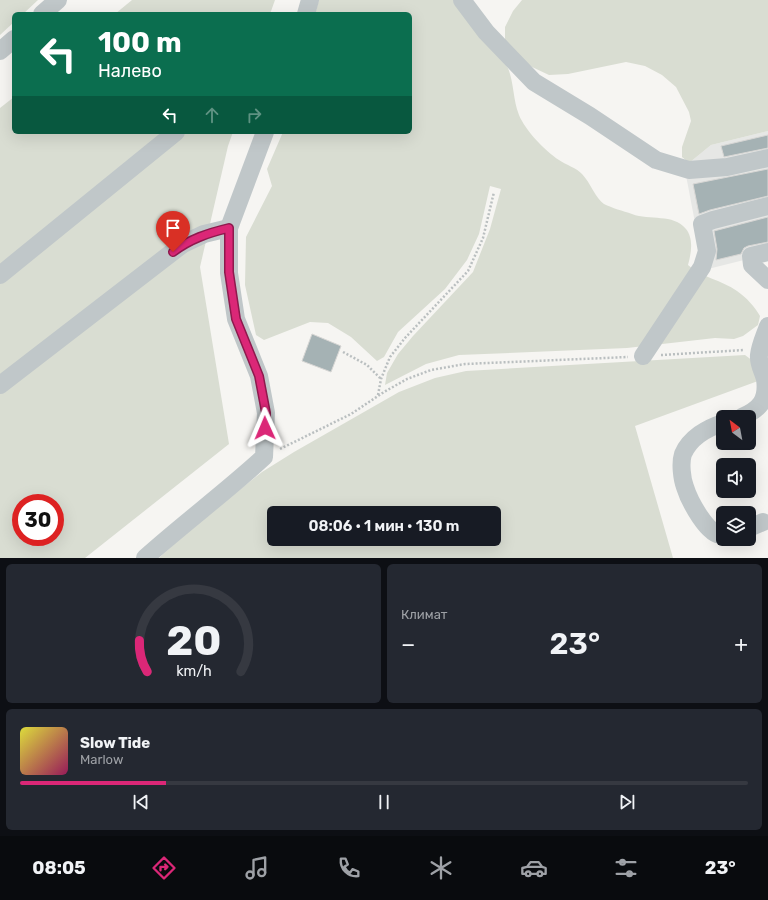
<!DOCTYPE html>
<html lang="ru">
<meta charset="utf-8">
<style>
:root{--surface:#171b24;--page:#242831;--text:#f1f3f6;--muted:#9ea1a6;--line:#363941;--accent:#db2777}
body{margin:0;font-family:Rubik,sans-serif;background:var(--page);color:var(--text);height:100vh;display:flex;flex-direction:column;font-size:15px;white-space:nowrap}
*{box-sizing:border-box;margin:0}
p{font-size:13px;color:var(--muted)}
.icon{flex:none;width:22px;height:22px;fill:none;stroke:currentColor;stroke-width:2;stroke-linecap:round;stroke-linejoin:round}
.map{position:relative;height:558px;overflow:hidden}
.side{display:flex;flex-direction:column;gap:6px;padding:6px;background:#0d0f14;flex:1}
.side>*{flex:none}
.hud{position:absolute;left:12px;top:12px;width:400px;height:122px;border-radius:6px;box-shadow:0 4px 16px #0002;background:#0b6e4f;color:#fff;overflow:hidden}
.needle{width:26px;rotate:328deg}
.tools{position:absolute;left:716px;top:410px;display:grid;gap:8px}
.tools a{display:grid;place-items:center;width:40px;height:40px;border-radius:6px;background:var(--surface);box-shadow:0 4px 16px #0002;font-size:20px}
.speed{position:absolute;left:12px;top:494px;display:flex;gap:8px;font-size:20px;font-weight:700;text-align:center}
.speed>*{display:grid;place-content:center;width:52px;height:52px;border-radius:50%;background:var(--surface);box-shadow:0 4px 16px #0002;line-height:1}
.speed .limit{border:6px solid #d22;background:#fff;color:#111}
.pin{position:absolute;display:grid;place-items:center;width:34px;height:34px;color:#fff;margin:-41px -17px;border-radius:50% 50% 50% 0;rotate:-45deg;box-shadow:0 0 4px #0007}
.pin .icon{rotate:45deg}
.me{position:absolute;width:44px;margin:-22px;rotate:359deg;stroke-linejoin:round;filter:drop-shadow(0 0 3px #0008)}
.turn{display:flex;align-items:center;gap:14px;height:84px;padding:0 20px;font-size:18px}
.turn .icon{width:52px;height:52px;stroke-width:2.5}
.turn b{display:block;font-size:28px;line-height:34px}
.lanes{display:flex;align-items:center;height:38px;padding:0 20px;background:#0003;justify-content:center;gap:20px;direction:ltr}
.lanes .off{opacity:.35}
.big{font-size:30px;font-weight:600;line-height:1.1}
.side .card{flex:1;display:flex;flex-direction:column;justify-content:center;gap:6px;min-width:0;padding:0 14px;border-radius:6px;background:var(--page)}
.side .dial{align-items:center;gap:0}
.dial svg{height:104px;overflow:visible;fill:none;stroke:var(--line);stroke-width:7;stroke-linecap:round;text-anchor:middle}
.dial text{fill:var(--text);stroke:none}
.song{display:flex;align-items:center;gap:12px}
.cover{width:48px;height:48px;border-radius:6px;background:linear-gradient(135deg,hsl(60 70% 55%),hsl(330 70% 35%))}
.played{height:4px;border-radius:2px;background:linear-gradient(90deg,var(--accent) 20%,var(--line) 20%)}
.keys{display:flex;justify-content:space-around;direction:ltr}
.heat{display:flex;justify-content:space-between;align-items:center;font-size:22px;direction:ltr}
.side .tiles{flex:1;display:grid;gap:6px;grid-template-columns:1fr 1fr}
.card:last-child{grid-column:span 2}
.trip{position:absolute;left:267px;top:506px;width:234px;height:40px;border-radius:6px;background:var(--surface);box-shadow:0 4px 16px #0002;font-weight:600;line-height:40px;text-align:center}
.dock{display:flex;height:64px;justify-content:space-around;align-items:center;background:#090b0e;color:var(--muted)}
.dock .icon{width:28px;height:28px}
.dock .selected{color:var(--accent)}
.dock b{font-size:18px;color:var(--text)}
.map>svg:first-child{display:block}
</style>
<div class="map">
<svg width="768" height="558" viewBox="0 0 768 558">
<rect width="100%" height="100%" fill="#f6f5f2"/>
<path fill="#e6e7e5" d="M768,131V254L704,270L685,170L689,163L711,145Z"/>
<g fill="#d9ddd2" fill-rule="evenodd">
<path d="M0,0H38L23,14H14V22L0,35Z"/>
<path d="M132,0H275L270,14H115Z"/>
<path d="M319,0H456L508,68C514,83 513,100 519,115C525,130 545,151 559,160C566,165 577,168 582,174C590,182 596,199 604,204C612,208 623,211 632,214C650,221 673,213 686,229C694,239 691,254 688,265C702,278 722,280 737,291C747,298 754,306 760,316L758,325L743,336L734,339L715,338L627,348L459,355L426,364L385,385L387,373L398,354L413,336L473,272L490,229L501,189L490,186L479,234L467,260L445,289L398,332L384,357L377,361L351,337L328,323L310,322L264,340L256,335L245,285L246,237L272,186L267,169L283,132H410V14H315Z"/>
<path d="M522,0H768V131L711,145L689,163L682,157V147L691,121L689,112L676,87L662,75L645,66L626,62L568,74L549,75L532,67L505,46V27L513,11Z"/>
<path d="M14,97V132H233L228,146L200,267L229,444L85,558H0V108ZM21,503H55V537H21Z"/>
<path d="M745,355L753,361L758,381L635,426L673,558H159L196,524L262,472L294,452L399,392L435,378L466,371ZM274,513H494V539H274Z"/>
</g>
<g fill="#a5b2b4" stroke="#d7d6d4">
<path d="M768,135V148L724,157L721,146Z"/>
<path d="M768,169V196L710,210L699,214L693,184Z"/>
<path d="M768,217V242L748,246L744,248L741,254L716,260L717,249L714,231Z"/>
<path d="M312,334L341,346L331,372L302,361Z"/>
</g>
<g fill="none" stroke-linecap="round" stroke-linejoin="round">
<g stroke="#babfc0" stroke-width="2.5" stroke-dasharray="2 2" stroke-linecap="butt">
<path d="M343,352L367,365L381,379"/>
<path d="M661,355L744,350"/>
<path d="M378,395L381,379L390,357L405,338L468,271L483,238L494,192"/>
<path d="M280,449L351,414L384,392L407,379L431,370L465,364L628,357"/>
</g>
<g stroke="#c0c7c9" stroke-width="18">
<path d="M462,0L486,32L534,82L590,116L656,160L689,170L727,167L768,158"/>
<path d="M42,14L58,0"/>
<path d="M306,14L310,0"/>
<path d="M0,51L14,39"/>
<path d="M768,252L751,256L752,265L768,280"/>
<path d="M0,275L176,132"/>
<path d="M643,356L702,267L707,251L702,224L713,220L768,206"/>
<path d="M0,385L183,244L204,234L229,228"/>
<path d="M742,417C760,409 768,400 765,379C763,371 758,364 759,355C760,345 765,335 768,326"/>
<path d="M723,423C707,428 690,438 683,454C680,463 682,479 685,487C689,500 708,537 723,535"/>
<path d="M749,528L763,522"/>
<path d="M145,558C184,523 226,492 264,457L266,413L259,376L236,319L229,273V228L265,132"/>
</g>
</g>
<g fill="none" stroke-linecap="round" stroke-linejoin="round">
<g stroke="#8e194d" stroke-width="10">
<path id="route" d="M173,252C190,239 208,233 229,228V272L236,319L259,376L266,413L265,428"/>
</g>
<use href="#route" stroke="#db2777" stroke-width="7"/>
</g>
</svg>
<div class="tools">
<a><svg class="needle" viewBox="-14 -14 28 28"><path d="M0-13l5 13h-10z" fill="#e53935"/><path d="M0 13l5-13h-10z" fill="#9ea1a6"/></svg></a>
<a><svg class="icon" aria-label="sound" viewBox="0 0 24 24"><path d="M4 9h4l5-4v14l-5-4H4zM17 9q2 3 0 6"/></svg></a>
<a><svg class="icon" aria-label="layers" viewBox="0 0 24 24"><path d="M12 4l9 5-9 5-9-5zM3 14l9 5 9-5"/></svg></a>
</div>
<div class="speed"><div class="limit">30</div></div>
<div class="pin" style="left:173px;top:252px;background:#d93025"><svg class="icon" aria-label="arrive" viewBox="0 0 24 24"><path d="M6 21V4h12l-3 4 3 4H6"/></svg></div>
<svg class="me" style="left:265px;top:428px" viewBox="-20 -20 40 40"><path d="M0-17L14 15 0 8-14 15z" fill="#db2777" stroke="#fff" stroke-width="4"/></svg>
<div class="trip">08:06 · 1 мин · 130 m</div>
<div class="hud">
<div class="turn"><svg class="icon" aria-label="left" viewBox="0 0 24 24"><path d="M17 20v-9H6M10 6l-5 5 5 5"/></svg><div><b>100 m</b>Налево</div></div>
<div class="lanes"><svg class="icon" aria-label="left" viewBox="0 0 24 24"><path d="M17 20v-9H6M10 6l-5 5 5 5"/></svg><svg class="icon off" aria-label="ahead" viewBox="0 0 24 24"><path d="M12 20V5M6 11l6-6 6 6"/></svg><svg class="icon off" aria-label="right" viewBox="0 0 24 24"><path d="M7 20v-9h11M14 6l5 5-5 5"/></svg></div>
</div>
</div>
<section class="side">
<div class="tiles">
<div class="card dial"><svg viewBox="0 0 100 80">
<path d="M14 69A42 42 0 1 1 86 69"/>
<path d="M14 69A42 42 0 0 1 8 45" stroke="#db2777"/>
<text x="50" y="56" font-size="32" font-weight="700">20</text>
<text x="50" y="72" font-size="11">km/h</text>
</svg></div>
<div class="card"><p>Климат</p>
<div class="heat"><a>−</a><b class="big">23°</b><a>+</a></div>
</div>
<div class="card">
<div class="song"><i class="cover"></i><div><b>Slow Tide</b><p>Marlow</p></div></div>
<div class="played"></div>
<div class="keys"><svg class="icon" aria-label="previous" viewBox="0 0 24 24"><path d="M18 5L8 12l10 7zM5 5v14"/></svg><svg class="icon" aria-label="pause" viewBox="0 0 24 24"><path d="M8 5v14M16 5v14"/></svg><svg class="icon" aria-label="next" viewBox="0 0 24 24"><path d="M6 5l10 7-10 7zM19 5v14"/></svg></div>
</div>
</div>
</section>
<nav class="dock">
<b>08:05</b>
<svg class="icon selected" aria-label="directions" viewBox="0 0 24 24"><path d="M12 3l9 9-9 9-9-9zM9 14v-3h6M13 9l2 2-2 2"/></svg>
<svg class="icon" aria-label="music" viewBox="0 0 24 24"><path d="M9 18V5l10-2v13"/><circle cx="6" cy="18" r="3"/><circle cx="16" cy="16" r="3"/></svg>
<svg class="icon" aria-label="phone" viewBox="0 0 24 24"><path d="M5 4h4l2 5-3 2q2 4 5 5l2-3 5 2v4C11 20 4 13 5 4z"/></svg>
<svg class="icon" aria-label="climate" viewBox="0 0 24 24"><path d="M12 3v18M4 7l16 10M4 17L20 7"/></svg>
<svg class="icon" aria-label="car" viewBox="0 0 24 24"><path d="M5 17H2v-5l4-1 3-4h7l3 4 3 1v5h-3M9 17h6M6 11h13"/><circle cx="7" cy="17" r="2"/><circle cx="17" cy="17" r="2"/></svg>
<svg class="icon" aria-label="filters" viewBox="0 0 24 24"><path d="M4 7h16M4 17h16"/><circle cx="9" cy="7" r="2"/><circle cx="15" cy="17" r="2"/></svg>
<b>23°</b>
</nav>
